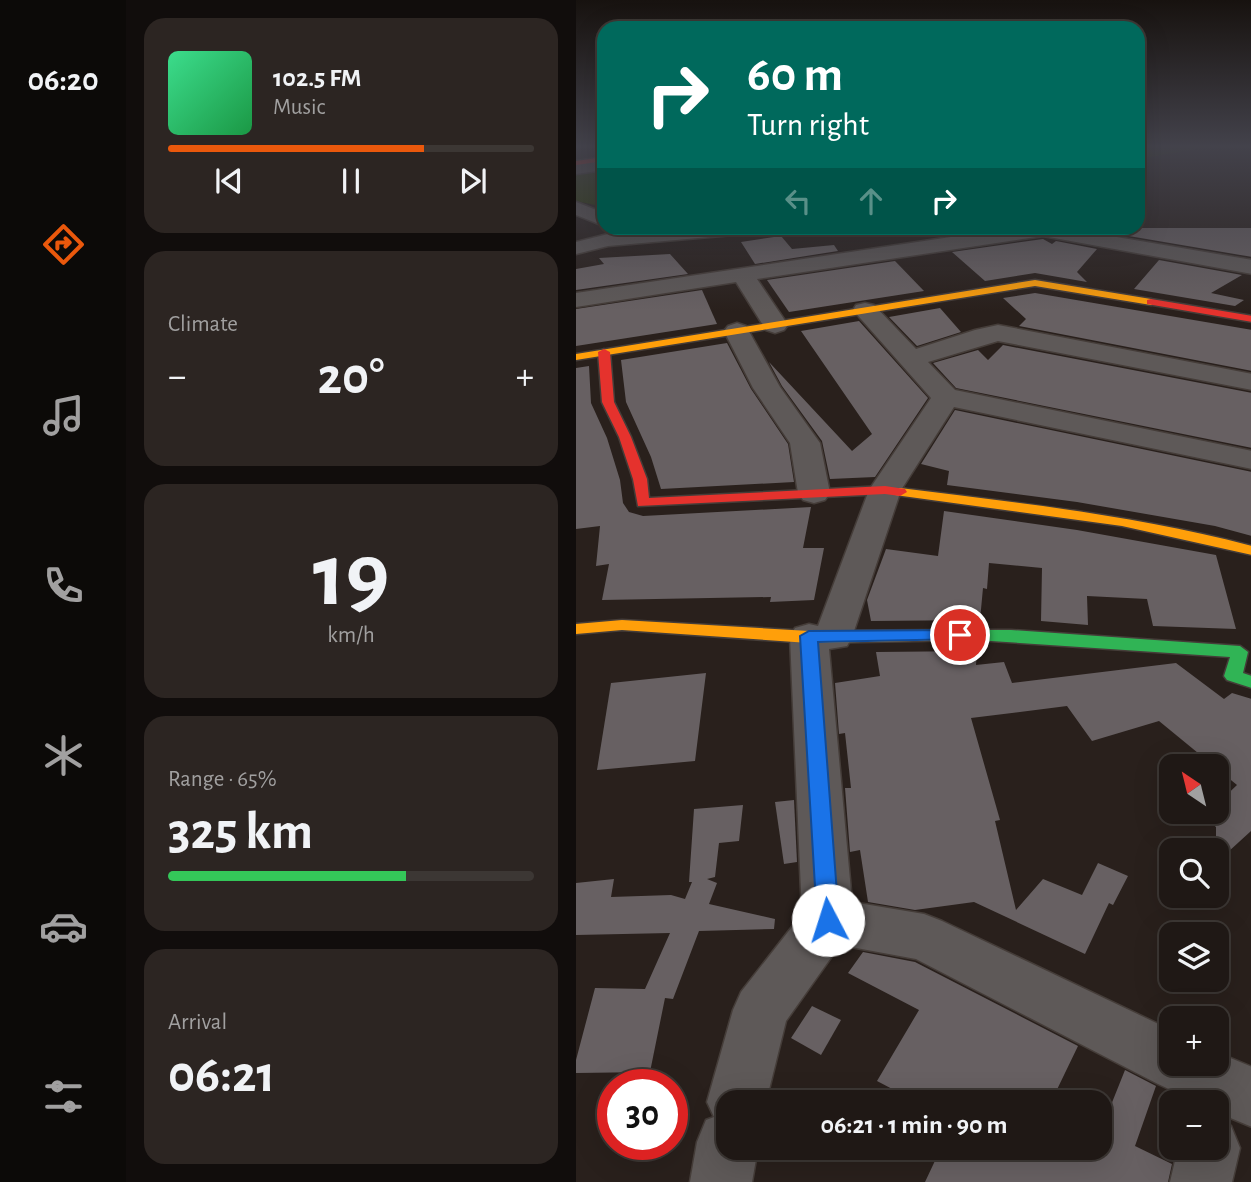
<!DOCTYPE html>
<meta charset="utf-8">
<style>
:root{--surface:#1f1815;--page:#2c2522;--text:#f1f3f6;--muted:#a1a0a0;--line:#3c3734;--accent:#ea580c}
body{margin:0;font-family:"Alegreya Sans",sans-serif;background:var(--page);color:var(--text);height:100vh;display:flex;flex-direction:column;font-size:26px;white-space:nowrap}
*{box-sizing:border-box;margin:0}
p{font-size:23px;color:var(--muted)}
.icon{flex:none;width:38px;height:38px;fill:none;stroke:currentColor;stroke-width:2;stroke-linecap:round;stroke-linejoin:round}
.map{position:relative;flex:1;overflow:hidden}
.drawer{display:flex;flex-direction:column;gap:18px;padding:18px;background:#110d0c;width:450px}
.drawer>*{flex:none}
.guide{position:absolute;left:21px;top:21px;width:548px;height:214px;border-radius:21px;box-shadow:0 7px 28px #0002,0 0 0 2px var(--line);background:#00695c;color:#fff;overflow:hidden}
.needle{width:46px;rotate:325deg}
.buttons{position:absolute;left:583px;top:754px;display:grid;gap:14px}
.buttons a{display:grid;place-items:center;width:70px;height:70px;border-radius:14px;background:var(--surface);box-shadow:0 7px 28px #0002,0 0 0 2px var(--line);font-size:35px}
.speed{position:absolute;left:21px;top:1069px;display:flex;gap:14px;font-size:35px;font-weight:700;text-align:center}
.speed>*{display:grid;place-content:center;width:91px;height:91px;border-radius:50%;background:var(--surface);box-shadow:0 7px 28px #0002,0 0 0 2px var(--line);line-height:1}
.speed .limit{border:10px solid #d22;background:#fff;color:#111}
.pin{position:absolute;display:grid;place-items:center;width:60px;height:60px;color:#fff;margin:-30px;border:4px solid #fff;border-radius:50%;box-shadow:0 2px 7px #0007}
.me{position:absolute;width:77px;margin:-38px;rotate:355deg;stroke-linejoin:round;filter:drop-shadow(0 0 5px #0008)}
.turn{display:flex;align-items:center;gap:24px;height:147px;padding:0 35px;font-size:32px}
.turn .icon{width:91px;height:91px;stroke-width:2.5}
.turn b{display:block;font-size:49px;line-height:60px}
.lanes{display:flex;align-items:center;height:66px;padding:0 35px;background:#0003;justify-content:center;gap:35px;direction:ltr}
.lanes .off{opacity:.35}
.big{font-size:52px;font-weight:600;line-height:1.1}
.drawer .widget{flex:1;display:flex;flex-direction:column;justify-content:center;gap:10px;min-width:0;padding:0 24px;border-radius:21px;background:var(--page)}
.drawer .dial{align-items:center;gap:0}
.dial b{font-size:91px;line-height:1}
.song{display:flex;align-items:center;gap:21px}
.cover{width:84px;height:84px;border-radius:10px;background:linear-gradient(135deg,hsl(150 70% 55%),hsl(140 70% 35%))}
.played{height:7px;border-radius:4px;background:linear-gradient(90deg,var(--accent) 70%,var(--line) 70%)}
.keys{display:flex;justify-content:space-around;direction:ltr}
.heat{display:flex;justify-content:space-between;align-items:center;font-size:38px;direction:ltr}
.charge{height:10px;border-radius:5px;background:linear-gradient(90deg,#34c759 65%,var(--line) 0)}
.trip{position:absolute;left:140px;top:1090px;width:396px;height:70px;border-radius:21px;background:var(--surface);box-shadow:0 7px 28px #0002,0 0 0 2px var(--line);font-weight:600;line-height:70px;text-align:center}
main{display:flex;flex:1;min-height:0}
.tab-bar{display:flex;flex-direction:column;width:126px;justify-content:space-around;align-items:center;background:#0c0a08;color:var(--muted)}
.tab-bar .icon{width:49px;height:49px}
.tab-bar .selected{color:var(--accent)}
.tab-bar b{font-size:32px;color:var(--text)}
.map>svg:first-child{display:block}
</style>
<main>
<nav class="tab-bar">
<b>06:20</b>
<svg class="icon selected" aria-label="directions" viewBox="0 0 24 24"><path d="M12 3l9 9-9 9-9-9zM9 14v-3h6M13 9l2 2-2 2"/></svg>
<svg class="icon" aria-label="music" viewBox="0 0 24 24"><path d="M9 18V5l10-2v13"/><circle cx="6" cy="18" r="3"/><circle cx="16" cy="16" r="3"/></svg>
<svg class="icon" aria-label="phone" viewBox="0 0 24 24"><path d="M5 4h4l2 5-3 2q2 4 5 5l2-3 5 2v4C11 20 4 13 5 4z"/></svg>
<svg class="icon" aria-label="climate" viewBox="0 0 24 24"><path d="M12 3v18M4 7l16 10M4 17L20 7"/></svg>
<svg class="icon" aria-label="car" viewBox="0 0 24 24"><path d="M5 17H2v-5l4-1 3-4h7l3 4 3 1v5h-3M9 17h6M6 11h13"/><circle cx="7" cy="17" r="2"/><circle cx="17" cy="17" r="2"/></svg>
<svg class="icon" aria-label="filters" viewBox="0 0 24 24"><path d="M4 7h16M4 17h16"/><circle cx="9" cy="7" r="2"/><circle cx="15" cy="17" r="2"/></svg>
</nav>
<section class="drawer">
<div class="widget">
<div class="song"><i class="cover"></i><div><b>102.5 FM</b><p>Music</p></div></div>
<div class="played"></div>
<div class="keys"><svg class="icon" aria-label="previous" viewBox="0 0 24 24"><path d="M18 5L8 12l10 7zM5 5v14"/></svg><svg class="icon" aria-label="pause" viewBox="0 0 24 24"><path d="M8 5v14M16 5v14"/></svg><svg class="icon" aria-label="next" viewBox="0 0 24 24"><path d="M6 5l10 7-10 7zM19 5v14"/></svg></div>
</div>
<div class="widget"><p>Climate</p>
<div class="heat"><a>−</a><b class="big">20°</b><a>+</a></div>
</div>
<div class="widget dial"><b>19</b><p>km/h</p></div>
<div class="widget"><p>Range · 65%</p><b class="big">325 km</b><div class="charge"></div></div>
<div class="widget"><p>Arrival</p><b class="big">06:21</b></div>
</section>
<div class="map">
<svg width="676" height="1182" viewBox="0 0 676 1182">
<rect width="100%" height="100%" fill="#29201c"/>
<g fill="#2c3a08">
<path d="M562,145H645L562,159Z"/>
<path d="M28,169V207L0,201V172Z"/>
</g>
<g fill="#676062">
<path d="M542,228H676V257L541,234Z"/>
<path d="M205,236L216,249L258,245L262,251L179,264L165,242Z"/>
<path d="M467,239L476,244L480,241L521,249L501,272L511,282L459,273L409,281L376,252Z"/>
<path d="M94,254L112,274L0,290V269L28,264L23,258Z"/>
<path d="M583,260L666,275L635,293L668,300L659,306L558,289Z"/>
<path d="M319,261L348,291L213,312L191,280Z"/>
<path d="M126,290L141,324L0,346V309Z"/>
<path d="M459,293L676,330V371L443,326L450,319L427,298Z"/>
<path d="M364,308L385,332L341,346L313,317Z"/>
<path d="M283,321L352,398L299,477L254,479L246,441L206,386L193,362L276,451L296,434L225,331Z"/>
<path d="M151,343L175,389L212,444L218,482L85,489L75,457L50,402L45,360Z"/>
<path d="M427,345L676,393V448L380,388L357,363L402,350L412,360Z"/>
<path d="M13,366L15,403L31,438L44,480L47,503L53,512L67,516L235,507L227,548H248L238,600L194,602L195,597L26,600L33,564L20,566L24,526L0,529V368Z"/>
<path d="M379,410L676,472V536L639,526L501,502L371,485L373,471L345,464Z"/>
<path d="M368,511L501,530L640,555L660,629L577,626L571,599L511,596L512,625L465,621L466,568L413,563L411,589L407,588L404,620L295,621L291,600L310,549L362,556Z"/>
<path d="M401,651L400,665L428,662L436,683L600,663L648,699L656,693L676,699V830L640,863V827L628,817L633,812H640V805L661,785L583,721L516,741L491,706L395,718L424,820L419,821L440,910L467,879L506,895L522,863L552,876L537,905L533,903L509,954L398,902L339,910L292,902L284,850L274,852L269,788H275L269,733L263,734L259,683L304,676L300,652Z"/>
<path d="M130,673L119,761L21,770L35,683Z"/>
<path d="M218,800L221,862L208,864L199,802Z"/>
<path d="M167,805L163,841L143,843L139,877L131,879L141,883L133,904L199,919L198,929L123,931L97,999L89,998L74,1072L0,1073V1060L19,988L69,989L94,933L0,935V883L38,879L35,897L95,895L109,899L116,882H113L118,809Z"/>
<path d="M287,952L339,962L502,1046L475,1102H341L301,1081L343,1010L272,973Z"/>
<path d="M236,1006L265,1020L245,1055L215,1038Z"/>
<path d="M549,1070L580,1086L559,1146L596,1164L592,1182H349L365,1148H523V1135Z"/>
</g>
<g fill="none" stroke-linecap="round" stroke-linejoin="round">
<g stroke="#453d39" stroke-width="3">
<g id="street">
<path d="M28,160V170L0,174V164Z"/>
<path d="M0,202L28,213V226L0,215Z"/>
<path d="M102,228H178L175,232L168,234L32,246L0,254V242L32,234Z"/>
<path d="M435,228H488L676,260V274L467,236L181,279L212,325L208,330L199,333L190,330L160,282L0,307V293Z"/>
<path d="M289,303L298,305L340,349L399,330L422,325L676,374V390L422,341L352,362L379,390L676,451V469L378,407L325,490L276,637L271,646L253,649L276,902L348,914L366,921L595,1030V1064H640V1052L676,1067V1127L640,1112V1102H621L582,1084L340,959L264,945L210,1021L190,1102H152V1148H182L176,1182H114L121,1142L130,1120L138,1117L131,1102L157,1010L165,992L226,914L214,637L219,628L233,624L242,626L293,490L355,398L277,310L280,305Z"/>
<path d="M161,323L170,326L204,387L244,443L254,493L249,500L238,503L227,500L222,493L214,443L177,388L148,331L152,326Z"/>
<path d="M640,1120L655,1126L664,1148L656,1182H594L602,1148H640Z"/>
</g>
</g>
<g stroke="#453d39" stroke-width="3">
<path id="fast" d="M390,630H435L664,646L672,652L667,673L676,676V688L651,680L648,676L654,657L384,639L382,635L384,631Z"/>
</g>
<g stroke="#453d39" stroke-width="3">
<g id="slow">
<path d="M459,280L575,299L580,302L575,305L459,286L0,360V354Z"/>
<path d="M324,488C442,503 560,515 676,546V555L546,526L319,495L317,492L319,489Z"/>
<path d="M46,620L233,631L390,630L398,635L390,640L233,643L46,630L0,634V624Z"/>
</g>
</g>
<g stroke="#453d39" stroke-width="3">
<g id="jam">
<path d="M28,157V161L0,165V161Z"/>
<path d="M575,299L676,316V322L571,304V300Z"/>
<path d="M28,349L34,352L38,402L55,437L71,479L73,498L309,486L329,489L331,492L324,496L309,494L62,506L57,479L43,437L26,402L22,352Z"/>
</g>
</g>
<use href="#street" fill="#5e5958" fill-rule="evenodd"/>
<use href="#fast" fill="#30b455" fill-rule="evenodd"/>
<use href="#slow" fill="#ff9f0a" fill-rule="evenodd"/>
<use href="#jam" fill="#e5322d" fill-rule="evenodd"/>
</g>
<linearGradient id="sky" x2="0" y2="1"><stop stop-color="#17120f"/><stop offset="0.47" stop-color="#43424b"/><stop offset="1" stop-color="#43424b" stop-opacity="0"/></linearGradient>
<rect width="676" height="311" fill="url(#sky)"/>
<path fill="#1a73e8" stroke="#114b97" stroke-width="2" d="M384,630L392,635L390,639L242,642L263,920L260,927L252,929L245,927L241,920L224,636L233,631Z"/>
</svg>
<div class="buttons">
<a><svg class="needle" viewBox="-14 -14 28 28"><path d="M0-13l5 13h-10z" fill="#e53935"/><path d="M0 13l5-13h-10z" fill="#a1a0a0"/></svg></a>
<a><svg class="icon" aria-label="search" viewBox="0 0 24 24"><circle cx="10" cy="10" r="6"/><path d="M15 15l6 6"/></svg></a>
<a><svg class="icon" aria-label="layers" viewBox="0 0 24 24"><path d="M12 4l9 5-9 5-9-5zM3 14l9 5 9-5"/></svg></a>
<a>+</a>
<a>−</a>
</div>
<div class="speed"><div class="limit">30</div></div>
<div class="pin" style="left:384px;top:635px;background:#d93025"><svg class="icon" aria-label="arrive" viewBox="0 0 24 24"><path d="M6 21V4h12l-3 4 3 4H6"/></svg></div>
<svg class="me" style="left:252px;top:920px" viewBox="-20 -20 40 40"><circle r="19" fill="#fff"/><path d="M0-13L10 11 0 6-10 11z" fill="#1a73e8"/></svg>
<div class="trip">06:21 · 1 min · 90 m</div>
<div class="guide">
<div class="turn"><svg class="icon" aria-label="right" viewBox="0 0 24 24"><path d="M7 20v-9h11M14 6l5 5-5 5"/></svg><div><b>60 m</b>Turn right</div></div>
<div class="lanes"><svg class="icon off" aria-label="left" viewBox="0 0 24 24"><path d="M17 20v-9H6M10 6l-5 5 5 5"/></svg><svg class="icon off" aria-label="ahead" viewBox="0 0 24 24"><path d="M12 20V5M6 11l6-6 6 6"/></svg><svg class="icon" aria-label="right" viewBox="0 0 24 24"><path d="M7 20v-9h11M14 6l5 5-5 5"/></svg></div>
</div>
</div>
</main>
